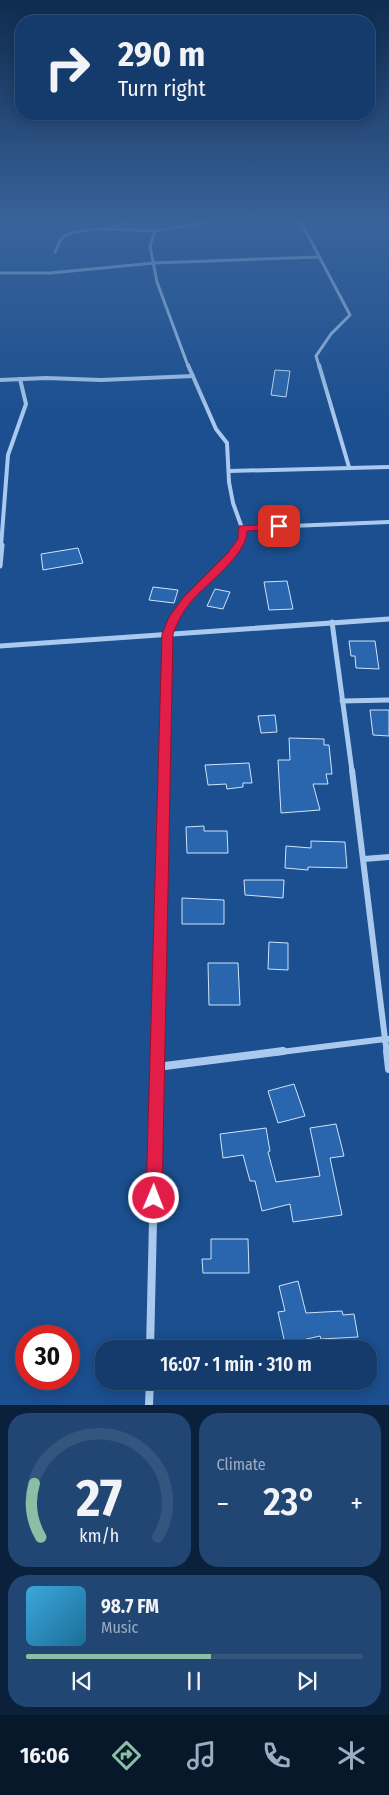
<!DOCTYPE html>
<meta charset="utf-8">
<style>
:root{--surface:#143b6b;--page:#214673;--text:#f1f3f6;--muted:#9dadc1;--line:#33557e;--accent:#8abfa5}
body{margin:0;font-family:"Fira Sans Condensed",sans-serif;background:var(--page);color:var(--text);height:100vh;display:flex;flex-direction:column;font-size:19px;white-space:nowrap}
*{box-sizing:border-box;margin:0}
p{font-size:16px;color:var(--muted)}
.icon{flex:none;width:28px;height:28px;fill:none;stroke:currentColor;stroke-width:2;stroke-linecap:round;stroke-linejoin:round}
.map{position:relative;height:1405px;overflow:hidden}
.panel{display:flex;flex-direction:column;gap:8px;padding:8px;background:#0b203b;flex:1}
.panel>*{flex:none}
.guide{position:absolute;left:15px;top:15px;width:360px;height:105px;border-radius:20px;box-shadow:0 2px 12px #0003,0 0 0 1px var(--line);background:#143b6b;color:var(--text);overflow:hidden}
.speed{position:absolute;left:15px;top:1325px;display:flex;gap:10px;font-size:25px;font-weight:700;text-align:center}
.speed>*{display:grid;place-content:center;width:65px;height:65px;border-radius:50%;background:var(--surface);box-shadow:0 2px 12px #0003,0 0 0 1px var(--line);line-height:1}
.speed .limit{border:8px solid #d22;background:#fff;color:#111}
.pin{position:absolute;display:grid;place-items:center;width:42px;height:42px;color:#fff;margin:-21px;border-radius:10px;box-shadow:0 2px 8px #0006}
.me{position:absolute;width:55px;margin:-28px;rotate:1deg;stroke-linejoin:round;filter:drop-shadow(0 0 4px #0008)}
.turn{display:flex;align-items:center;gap:18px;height:105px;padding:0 20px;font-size:22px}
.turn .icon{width:65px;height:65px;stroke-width:2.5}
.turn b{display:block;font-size:35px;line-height:42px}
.big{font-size:38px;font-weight:600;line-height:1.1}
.panel .tile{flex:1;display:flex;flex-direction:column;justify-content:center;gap:8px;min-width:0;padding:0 18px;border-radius:20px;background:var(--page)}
.panel .dial{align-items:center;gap:0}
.dial svg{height:130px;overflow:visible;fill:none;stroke:var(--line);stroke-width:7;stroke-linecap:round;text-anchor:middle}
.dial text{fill:var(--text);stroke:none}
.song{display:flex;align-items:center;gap:15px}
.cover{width:60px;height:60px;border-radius:8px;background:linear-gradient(135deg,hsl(200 70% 55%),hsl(200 70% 35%))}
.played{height:5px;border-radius:2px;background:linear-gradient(90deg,var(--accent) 55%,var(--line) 55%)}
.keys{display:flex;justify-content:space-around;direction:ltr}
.heat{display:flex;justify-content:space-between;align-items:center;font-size:28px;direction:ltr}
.panel .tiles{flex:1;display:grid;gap:8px;grid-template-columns:1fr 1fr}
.tile:last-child{grid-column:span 2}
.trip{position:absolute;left:95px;top:1340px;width:282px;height:50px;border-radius:20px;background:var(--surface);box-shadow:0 2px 12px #0003,0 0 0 1px var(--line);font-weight:600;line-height:50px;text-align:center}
.dock{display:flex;height:80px;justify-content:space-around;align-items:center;background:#08182b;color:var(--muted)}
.dock .icon{width:35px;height:35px}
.dock .active{color:var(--accent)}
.dock b{font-size:22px;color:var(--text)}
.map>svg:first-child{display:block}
</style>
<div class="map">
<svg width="389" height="1405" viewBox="0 0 389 1405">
<rect width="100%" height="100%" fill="#1b4f8f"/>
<g fill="#2a66ad" stroke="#cfe3fa">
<path d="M275,370L290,371L286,397L271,395Z"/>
<path d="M78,548L83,563L43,570L41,554Z"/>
<path d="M287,581L293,609L269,610L264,582Z"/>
<path d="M153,587L178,590L174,603L149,600Z"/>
<path d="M215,589L230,592L223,609L207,606Z"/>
<path d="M349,641H375L379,669L356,668L355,656H351Z"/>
<path d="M370,710H389V736L373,735Z"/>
<path d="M275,715L277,732L261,733L258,716Z"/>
<path d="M289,738L324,739V745H329L332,774H326L328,784H313L320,810L281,813L278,760H290Z"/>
<path d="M249,763L252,783H243V787L227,789L226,784L208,785L205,765Z"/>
<path d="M204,826V831H227L228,853H187L186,827Z"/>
<path d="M311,841L345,842L347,868L308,867V870L285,868L286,846L311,848Z"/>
<path d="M244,880H284L283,898L245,895Z"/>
<path d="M182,898L224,900V924H182Z"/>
<path d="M269,942L288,943V970L268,969Z"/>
<path d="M208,963H238L240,1005H209Z"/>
<path d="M294,1084L305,1116L278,1123L268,1091Z"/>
<path d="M336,1124L344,1156L330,1158L342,1215L293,1222L290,1204L262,1211L255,1181H250L243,1155L223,1158L220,1134L266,1128L270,1151L268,1152L276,1182L320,1176L310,1128Z"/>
<path d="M211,1239H248L249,1273H203L202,1259H211Z"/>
<path d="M298,1281L306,1313L342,1311L343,1315L354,1314L358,1337L321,1339L320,1336L285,1344L278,1312L285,1311L279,1286Z"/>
</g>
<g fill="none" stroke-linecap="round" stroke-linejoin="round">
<g stroke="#a9c9ee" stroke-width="3">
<path d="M301,222L350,315L331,334L316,356L319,366"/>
<path d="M111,228L128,222"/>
<path d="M55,252C57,248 59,242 62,238C77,224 135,231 155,231"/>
<path d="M0,273H50L154,263L319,257"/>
<path d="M188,366L157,282L150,246L155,231L207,222"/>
</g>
<g stroke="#a9c9ee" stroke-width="4">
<path d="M188,365L216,429L227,443L229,482L233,503L242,528V540L238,546"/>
<path d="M319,365L349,467"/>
<path d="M0,380L46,378L101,380L193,376"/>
<path d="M230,471L389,467"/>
<path d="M242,528L389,522"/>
<path d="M1,546L8,455L26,404L20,379"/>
</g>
<g stroke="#a9c9ee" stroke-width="5">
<path d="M0,566L2,545"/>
<path d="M332,622L352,771"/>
<path d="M0,646L389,619"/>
<path d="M342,701L389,700"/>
<path d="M165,771L168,634C181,596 217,577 239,545"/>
</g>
<g stroke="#a9c9ee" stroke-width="6">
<path d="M352,770L385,1039H389"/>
<path d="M364,859L389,857"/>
<path d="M157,1053L165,770"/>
<path d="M273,1053L385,1039L387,1053"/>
</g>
<g stroke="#a9c9ee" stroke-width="8">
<path d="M387,1051L389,1069"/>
<path d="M157,1067L283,1051"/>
<path d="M150,1349L157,1051"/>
<path d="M149,1405L150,1381"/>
</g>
</g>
<linearGradient id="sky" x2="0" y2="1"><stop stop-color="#0f2b4f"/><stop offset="0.53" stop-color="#39639b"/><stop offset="1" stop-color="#39639b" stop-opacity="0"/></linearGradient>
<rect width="389" height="419" fill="url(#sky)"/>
<path fill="#e11d48" stroke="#92132f" d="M279,524L284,526L282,529L247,531C247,556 205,584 190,603C182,613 177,623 173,634L162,1198L160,1204L154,1207L148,1204L146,1198L162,634L169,617L183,598L227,554L238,539L239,526Z"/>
</svg>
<div class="speed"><div class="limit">30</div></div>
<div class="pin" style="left:279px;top:526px;background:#d93025"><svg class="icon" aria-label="arrive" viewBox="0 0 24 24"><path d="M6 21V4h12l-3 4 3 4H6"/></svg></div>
<svg class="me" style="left:154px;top:1198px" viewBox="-20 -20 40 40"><circle r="17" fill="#e11d48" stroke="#fff" stroke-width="3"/><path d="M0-11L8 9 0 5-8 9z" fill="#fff"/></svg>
<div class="trip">16:07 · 1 min · 310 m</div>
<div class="guide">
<div class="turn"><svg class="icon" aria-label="right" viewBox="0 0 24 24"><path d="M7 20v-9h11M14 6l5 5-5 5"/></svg><div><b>290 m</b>Turn right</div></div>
</div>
</div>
<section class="panel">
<div class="tiles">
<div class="tile dial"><svg viewBox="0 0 100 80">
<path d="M14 69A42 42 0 1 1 86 69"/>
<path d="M14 69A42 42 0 0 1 10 36" stroke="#8abfa5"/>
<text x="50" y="56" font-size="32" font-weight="700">27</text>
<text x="50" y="72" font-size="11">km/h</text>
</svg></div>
<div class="tile"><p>Climate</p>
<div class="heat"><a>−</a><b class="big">23°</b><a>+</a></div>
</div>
<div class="tile">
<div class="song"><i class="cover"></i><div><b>98.7 FM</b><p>Music</p></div></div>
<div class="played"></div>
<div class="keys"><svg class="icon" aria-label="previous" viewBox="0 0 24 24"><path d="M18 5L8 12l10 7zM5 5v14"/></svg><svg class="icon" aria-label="pause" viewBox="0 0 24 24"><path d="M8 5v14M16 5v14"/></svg><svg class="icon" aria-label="next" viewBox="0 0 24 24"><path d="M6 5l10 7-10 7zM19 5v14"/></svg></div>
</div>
</div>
</section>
<nav class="dock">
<b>16:06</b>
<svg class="icon active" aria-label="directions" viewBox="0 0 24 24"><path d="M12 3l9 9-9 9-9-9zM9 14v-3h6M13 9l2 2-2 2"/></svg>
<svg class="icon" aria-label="music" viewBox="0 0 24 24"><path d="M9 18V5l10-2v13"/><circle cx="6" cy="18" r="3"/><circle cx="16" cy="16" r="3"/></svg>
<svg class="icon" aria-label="phone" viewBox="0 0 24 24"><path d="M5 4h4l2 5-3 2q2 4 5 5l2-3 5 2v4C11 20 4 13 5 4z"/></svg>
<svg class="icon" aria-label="climate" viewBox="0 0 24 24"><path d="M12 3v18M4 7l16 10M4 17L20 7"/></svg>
</nav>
